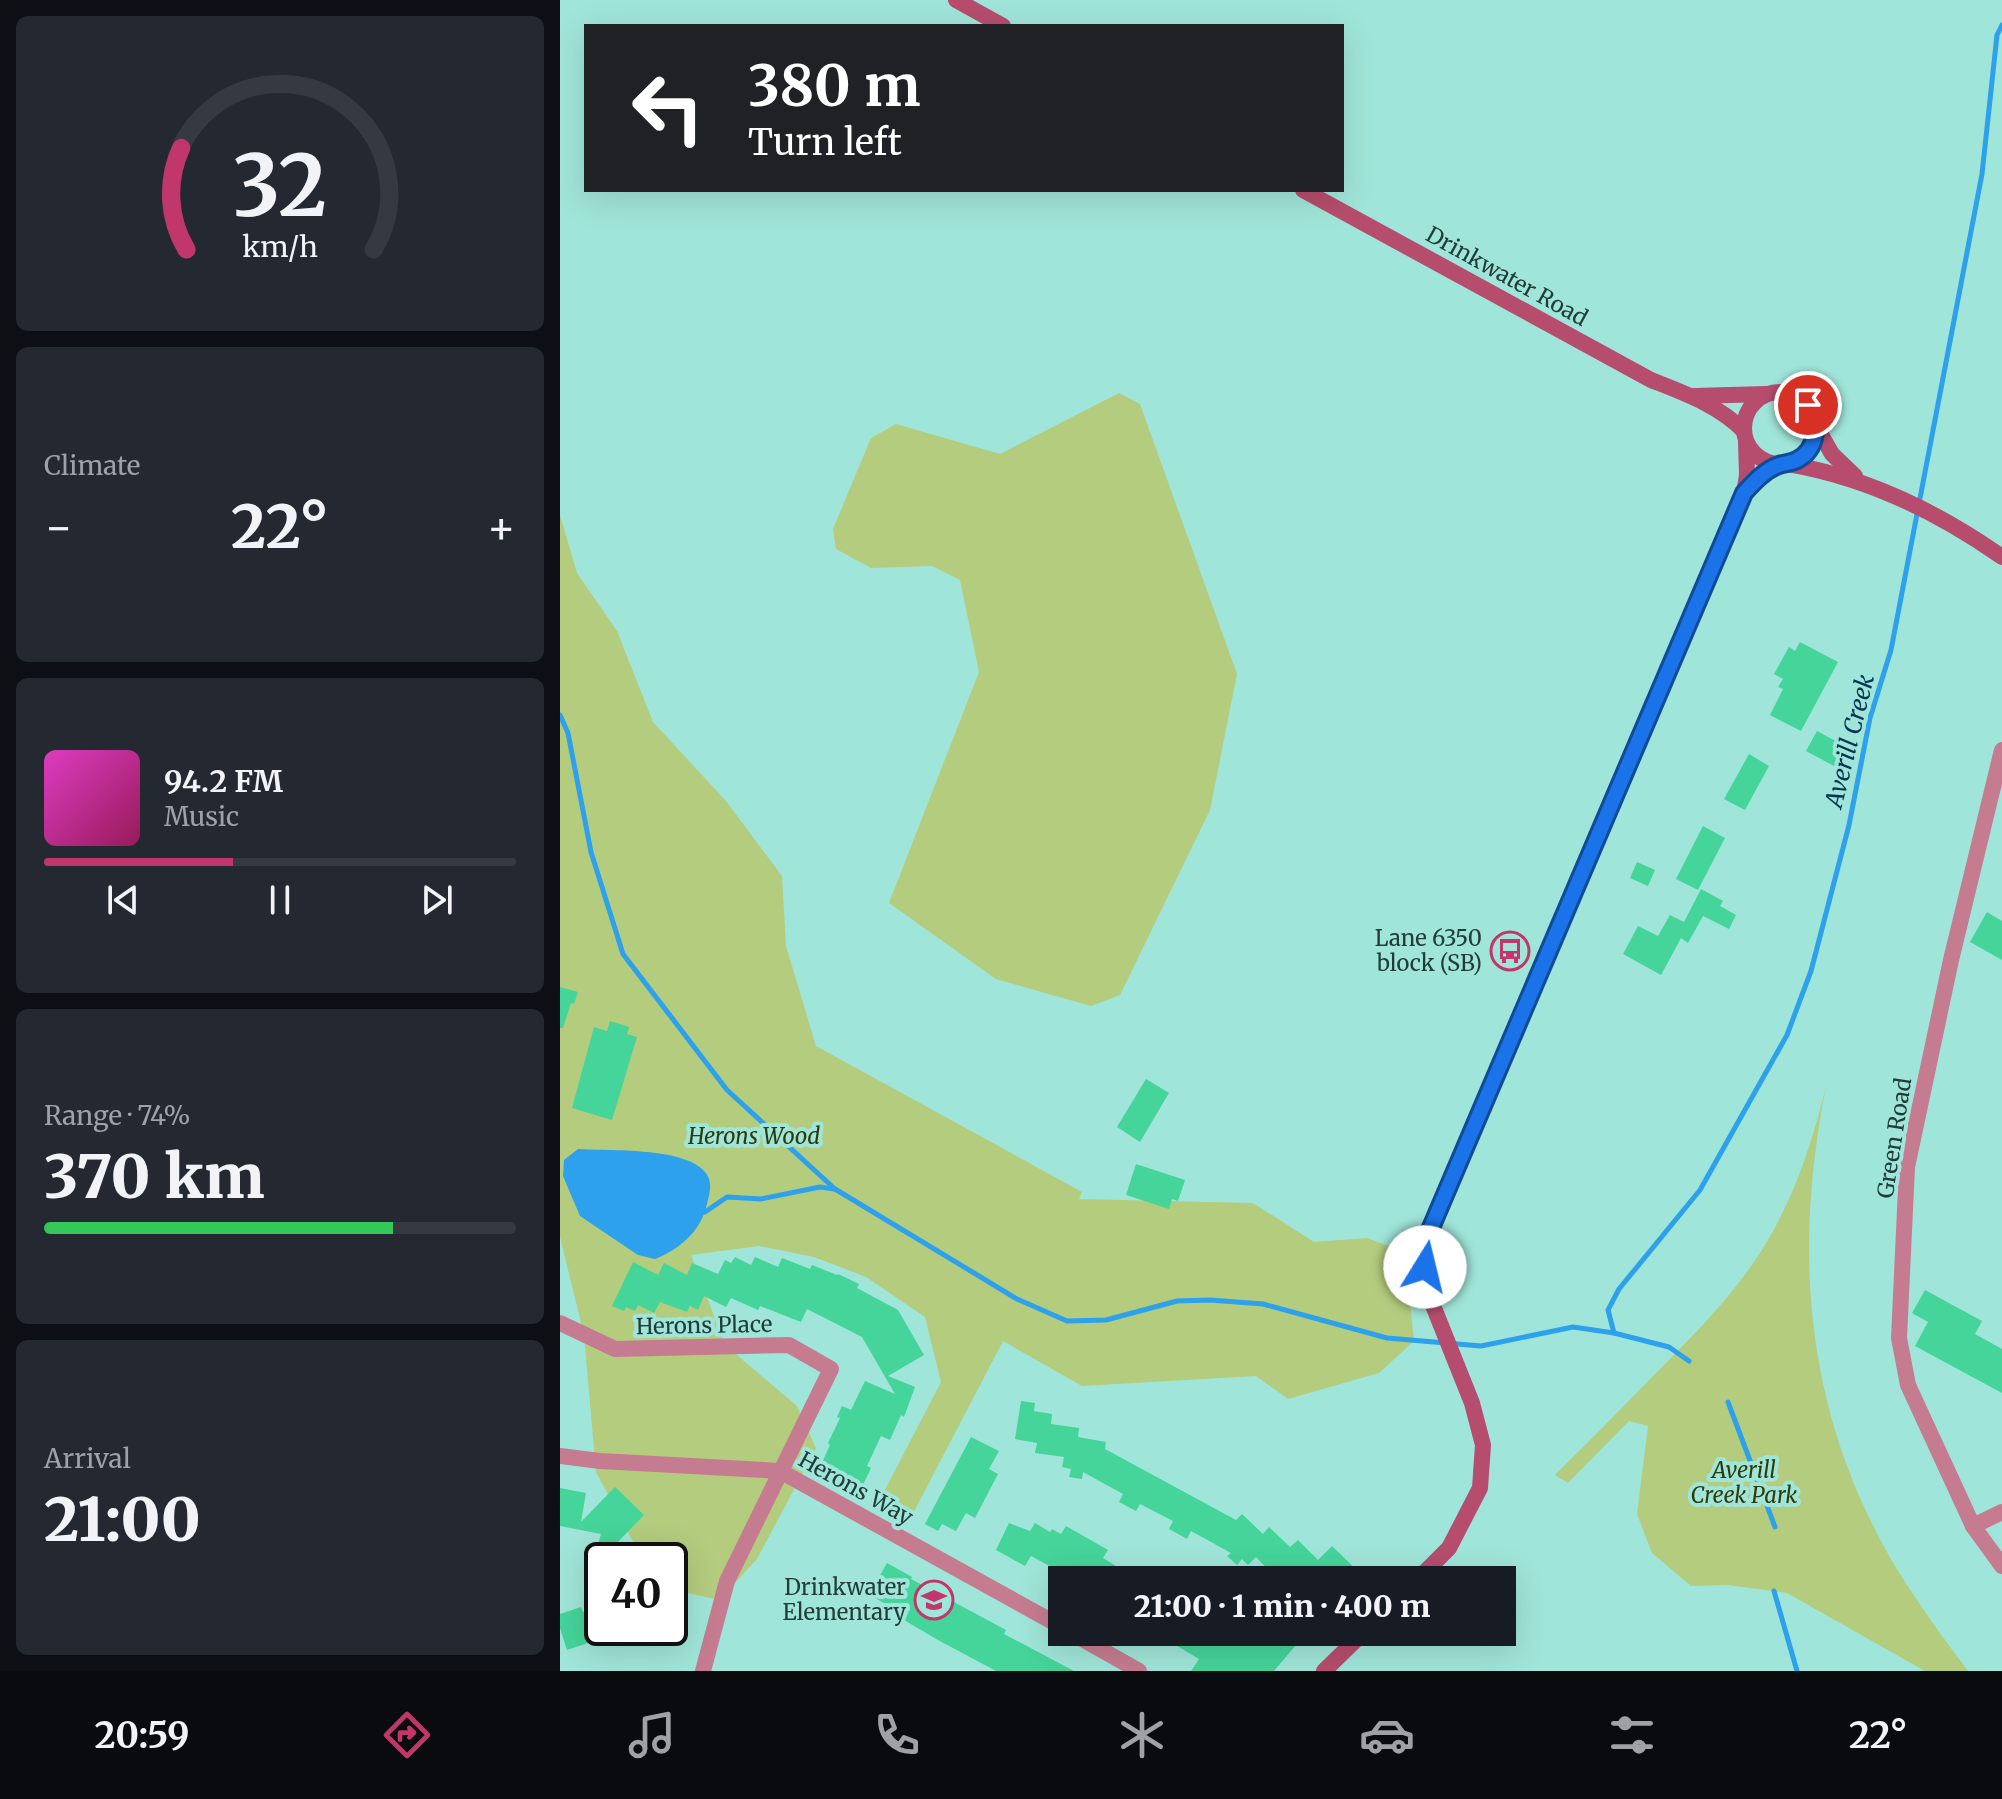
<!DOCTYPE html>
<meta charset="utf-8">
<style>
:root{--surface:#171b24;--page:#242831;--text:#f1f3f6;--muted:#9ea1a6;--line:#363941;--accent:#c2376b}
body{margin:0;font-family:Merriweather,serif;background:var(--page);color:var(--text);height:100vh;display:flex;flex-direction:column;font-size:30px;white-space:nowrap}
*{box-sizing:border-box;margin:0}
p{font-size:26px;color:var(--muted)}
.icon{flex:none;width:44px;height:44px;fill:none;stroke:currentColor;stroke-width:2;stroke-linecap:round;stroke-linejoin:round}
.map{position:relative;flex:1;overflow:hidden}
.details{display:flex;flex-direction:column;gap:16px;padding:16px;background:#0d0f14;width:560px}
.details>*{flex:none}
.hud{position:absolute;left:24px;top:24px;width:760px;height:168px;border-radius:0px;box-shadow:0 8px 32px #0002;background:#202124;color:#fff;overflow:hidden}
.speed{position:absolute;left:24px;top:1542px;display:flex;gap:16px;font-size:40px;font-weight:700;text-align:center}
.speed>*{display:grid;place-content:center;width:104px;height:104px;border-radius:50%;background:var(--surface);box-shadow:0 8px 32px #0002;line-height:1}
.speed .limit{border:4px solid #111;border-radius:12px;background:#fff;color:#111}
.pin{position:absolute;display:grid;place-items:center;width:68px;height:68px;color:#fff;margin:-34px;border:4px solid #fff;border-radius:50%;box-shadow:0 2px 8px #0007}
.me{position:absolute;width:88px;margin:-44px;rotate:9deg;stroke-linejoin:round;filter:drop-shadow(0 0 6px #0008)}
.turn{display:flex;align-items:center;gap:28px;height:168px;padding:0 32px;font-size:36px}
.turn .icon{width:104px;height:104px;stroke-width:2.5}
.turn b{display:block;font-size:56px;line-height:68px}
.big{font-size:60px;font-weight:800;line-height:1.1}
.details .widget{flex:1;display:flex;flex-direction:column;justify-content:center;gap:12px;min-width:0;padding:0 28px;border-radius:12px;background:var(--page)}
.details .dial{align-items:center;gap:0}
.dial svg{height:208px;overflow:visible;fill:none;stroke:var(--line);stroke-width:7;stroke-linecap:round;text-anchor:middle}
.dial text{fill:var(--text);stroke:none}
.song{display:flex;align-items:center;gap:24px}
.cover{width:96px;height:96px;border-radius:12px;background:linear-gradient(135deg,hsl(310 70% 55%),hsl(330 70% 35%))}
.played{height:8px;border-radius:4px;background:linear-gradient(90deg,var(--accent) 40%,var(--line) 40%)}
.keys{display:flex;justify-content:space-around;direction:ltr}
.heat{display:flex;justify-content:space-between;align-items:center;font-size:44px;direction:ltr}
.charge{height:12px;border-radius:6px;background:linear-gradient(90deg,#34c759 74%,var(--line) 0)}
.trip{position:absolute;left:488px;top:1566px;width:468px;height:80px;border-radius:0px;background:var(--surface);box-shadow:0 8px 32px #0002;font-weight:800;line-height:80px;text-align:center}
.tabs{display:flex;height:128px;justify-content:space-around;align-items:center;background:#090b0e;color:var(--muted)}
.tabs .icon{width:56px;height:56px}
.tabs .current{color:var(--accent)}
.tabs b{font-size:36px;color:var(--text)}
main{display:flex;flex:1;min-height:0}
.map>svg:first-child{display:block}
</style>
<main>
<section class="details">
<div class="widget dial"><svg viewBox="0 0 100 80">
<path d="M14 69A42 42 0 1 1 86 69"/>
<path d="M14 69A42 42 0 0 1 12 30" stroke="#c2376b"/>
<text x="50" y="56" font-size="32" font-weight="700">32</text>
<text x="50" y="72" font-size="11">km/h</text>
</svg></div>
<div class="widget"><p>Climate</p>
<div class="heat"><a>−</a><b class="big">22°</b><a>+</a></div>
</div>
<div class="widget">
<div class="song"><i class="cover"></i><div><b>94.2 FM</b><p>Music</p></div></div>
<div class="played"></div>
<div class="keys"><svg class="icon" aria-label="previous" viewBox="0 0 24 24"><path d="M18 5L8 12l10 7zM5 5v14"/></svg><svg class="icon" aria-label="pause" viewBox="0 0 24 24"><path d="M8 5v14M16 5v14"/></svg><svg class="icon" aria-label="next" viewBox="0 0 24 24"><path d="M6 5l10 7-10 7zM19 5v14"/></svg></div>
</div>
<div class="widget"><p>Range · 74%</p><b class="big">370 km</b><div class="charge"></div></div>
<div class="widget"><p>Arrival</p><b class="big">21:00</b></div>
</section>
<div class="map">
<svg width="1442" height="1671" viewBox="0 0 1442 1671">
<rect width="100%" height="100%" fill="#a0e5d9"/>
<g fill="#b4cc7e">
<path d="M559,393L580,404L677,674L650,810L560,995L531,1006L436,979L329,903L419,672L400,580L372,566L311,568L276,549L273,529L311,438L336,424L440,454Z"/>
<path d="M0,515L17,573L57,631L93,722L166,801L222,876L226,946L256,1046L522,1192L519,1199L693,1203L754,1242L807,1238L845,1252L854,1341L819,1373L728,1399L696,1376L522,1386L443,1341L347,1525L315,1509L381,1382L365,1317L306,1277L254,1257L199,1246L131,1255L165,1345L237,1406L256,1448L197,1559L159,1600L110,1589V1560H83L36,1472L24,1335L0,1237Z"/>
<path d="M1266,1086C1233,1254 1245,1410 1332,1561C1355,1599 1381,1635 1408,1671H1365L1227,1593L1167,1585L1131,1586L1092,1553L1077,1514L1088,1426L1069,1421L1008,1483L995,1475C1028,1442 1061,1409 1094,1375C1136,1333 1178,1291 1208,1240C1236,1192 1253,1140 1266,1086Z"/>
</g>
<path fill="#2da1eb" d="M18,1149C49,1151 125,1147 145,1172C154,1182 149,1196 146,1208C139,1233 118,1250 95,1259L78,1255L20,1216L3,1176L4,1160Z"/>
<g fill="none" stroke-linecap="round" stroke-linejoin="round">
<g stroke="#2da1eb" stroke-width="5">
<path d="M0,715L8,733L31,852L63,954L167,1090L275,1189L457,1299L507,1321L546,1320L617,1301L650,1300L703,1304L827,1338L921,1346L1013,1327L1054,1333L1109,1347L1129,1361"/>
<path d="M145,1212L167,1197L201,1199L260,1187L274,1189"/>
<path d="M1054,1333L1048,1310L1059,1289L1140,1190L1227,1035L1251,971L1289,825L1310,718L1331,650L1422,174L1437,35L1442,25"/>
<path d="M1168,1402L1215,1527"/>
<path d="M1214,1591L1237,1671"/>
</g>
</g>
<g fill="#45d49a">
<path d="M1240,642L1278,662L1241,731L1210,715L1223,689L1218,687L1223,679L1214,674L1229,647L1235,651Z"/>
<path d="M1257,731L1285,746L1274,766L1246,751Z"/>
<path d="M1189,754L1209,766L1185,810L1164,799Z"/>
<path d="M1143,826L1165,838L1138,890L1116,879Z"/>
<path d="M1077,862L1095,870L1088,886L1070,878Z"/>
<path d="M1141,889L1163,901L1160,906L1176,915L1169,929L1143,916L1128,943L1121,938L1101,975L1063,954L1078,926L1098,936L1110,915L1124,922Z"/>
<path d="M1427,912L1442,921V960L1410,942Z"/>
<path d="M0,987L18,992L14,1004L11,1003L3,1028H0Z"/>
<path d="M50,1021L69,1027L67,1034L77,1037L52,1120L12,1108L34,1027L47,1031Z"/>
<path d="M586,1079L609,1093L580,1142L557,1127Z"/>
<path d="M576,1164L625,1180L618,1201L612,1199L609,1209L566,1195Z"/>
<path d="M175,1257L191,1265L195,1257L218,1267L222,1258L250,1269L252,1265L277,1275L278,1274L299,1284L297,1288L338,1310L364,1355L328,1376L355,1387L344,1417L341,1415L330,1440L321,1436L307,1466L311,1468L301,1489L270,1473L272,1470L261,1465L270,1445L268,1443L280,1418L277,1417L282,1406L291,1410L305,1381L335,1394L302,1337L247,1309L241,1322L200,1306L198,1310L171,1298L166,1307L144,1296L138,1310L130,1306L127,1312L100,1302L94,1313L78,1305L75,1311L66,1307L64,1311L52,1306L73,1262L98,1275L104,1263L127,1275L132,1263L158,1274L165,1260L171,1263Z"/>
<path d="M1365,1290L1422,1321L1415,1334L1442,1349V1393L1355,1346L1368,1322L1352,1313Z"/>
<path d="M461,1401L475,1403L474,1411L492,1414L491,1424L519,1428L518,1437L546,1442L545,1449L676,1520L682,1514L703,1534L709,1527L730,1547L738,1540L758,1560L772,1546L807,1580H734L724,1570L716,1578L696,1557L688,1565L682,1559L677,1565L667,1556L671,1553L631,1531L627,1539L609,1529L613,1521L580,1504L576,1511L559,1502L563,1494L523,1472L522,1479L509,1477L511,1469L502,1467L504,1457L475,1453L477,1443L455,1439Z"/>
<path d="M411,1437L439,1451L429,1469L438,1474L415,1518L406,1513L396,1531L382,1524L378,1531L365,1524Z"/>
<path d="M55,1487L84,1515L53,1547L84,1556L83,1560H42V1587L27,1582L41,1534L0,1526V1488L26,1493L21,1522Z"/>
<path d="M449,1523L470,1531L475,1523L490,1532L492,1529L501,1534L506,1526L548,1550L543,1558L561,1569L555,1580H506L508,1576L471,1556L465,1566L436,1550Z"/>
<path d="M327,1563L352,1577L351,1579L446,1630L444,1634L514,1671H436L378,1640L339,1617L341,1612L309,1595Z"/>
<path d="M21,1607L23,1612L36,1608L46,1637L7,1650L0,1628V1614Z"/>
<path d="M594,1632H658L680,1645L691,1632H747L714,1671H631L639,1659Z"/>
</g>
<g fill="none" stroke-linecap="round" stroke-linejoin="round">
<g stroke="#c57c90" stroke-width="16">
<path d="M1442,750L1391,960L1347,1167L1339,1338L1348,1385L1413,1526L1442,1566"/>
<path d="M0,1323L55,1349L229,1345L271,1369L167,1581L143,1671"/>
<path d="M0,1456L40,1461L220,1471L502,1627"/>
<path d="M1413,1526L1442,1512"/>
<path d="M510,1632L579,1671"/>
</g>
<g stroke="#b64d6f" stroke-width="16">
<path d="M396,0L443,26"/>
<path d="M743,190L1091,380C1124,393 1158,405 1184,431"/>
<circle cx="1220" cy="428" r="36"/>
<path d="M1134,396L1206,394"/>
<path d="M1256,426L1272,454L1295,476"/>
<path d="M1228,464C1305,477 1378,512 1442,557"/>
<path d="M857,1580L889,1548L920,1488L923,1445L912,1403L872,1303L865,1267L870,1230L1184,493L1187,475L1186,442"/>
<path d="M764,1671L804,1632"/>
</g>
</g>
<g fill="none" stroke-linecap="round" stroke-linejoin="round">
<g stroke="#114b97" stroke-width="20">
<path id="route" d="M865,1267L870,1230L1184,493C1194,482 1205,470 1219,465C1225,463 1231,463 1237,460C1258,449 1259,424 1248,405"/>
</g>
<use href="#route" stroke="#1a73e8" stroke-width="14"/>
</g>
<defs>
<g id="bus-ring" transform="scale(2)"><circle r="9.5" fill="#a0e5d9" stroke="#c2376b" stroke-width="1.5"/><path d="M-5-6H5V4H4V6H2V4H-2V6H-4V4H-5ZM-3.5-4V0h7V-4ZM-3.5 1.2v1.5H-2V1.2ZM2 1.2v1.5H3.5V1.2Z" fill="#c2376b"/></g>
<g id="school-ring" transform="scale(2)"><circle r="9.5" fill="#a0e5d9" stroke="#c2376b" stroke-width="1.5"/><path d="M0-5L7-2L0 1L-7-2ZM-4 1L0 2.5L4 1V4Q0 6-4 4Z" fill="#c2376b"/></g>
</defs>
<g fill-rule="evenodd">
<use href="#bus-ring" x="950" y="951"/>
<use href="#school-ring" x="374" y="1600"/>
</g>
<g text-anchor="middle" stroke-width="8" stroke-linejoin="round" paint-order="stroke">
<g font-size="22" fill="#213d39" stroke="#a0e5d9">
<text transform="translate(947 276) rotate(29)" y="8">Drinkwater Road</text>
<text transform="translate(1334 1138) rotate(-81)" y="8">Green Road</text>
<text transform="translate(144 1325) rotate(-1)" y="8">Herons Place</text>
<text transform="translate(296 1488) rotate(29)" y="8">Herons Way</text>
</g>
<g font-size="22" fill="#213d39" stroke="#a0e5d9" text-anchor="end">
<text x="922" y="946">Lane 6350<tspan x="922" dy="25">block (SB)</tspan></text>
<text x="346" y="1595">Drinkwater<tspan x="346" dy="25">Elementary</tspan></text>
</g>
<g font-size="22" font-style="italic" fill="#2e3a0a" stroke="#a0e5d9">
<text x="194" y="1144">Herons Wood</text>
<text x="1184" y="1478">Averill<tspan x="1184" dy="25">Creek Park</tspan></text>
</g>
<g font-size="24" font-style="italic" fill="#053552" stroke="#a0e5d9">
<text transform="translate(1290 741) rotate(-76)" y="8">Averill Creek</text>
</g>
</g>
</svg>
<div class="speed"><div class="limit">40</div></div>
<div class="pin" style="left:1248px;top:405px;background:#d93025"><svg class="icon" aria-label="arrive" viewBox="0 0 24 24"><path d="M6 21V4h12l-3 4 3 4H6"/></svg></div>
<svg class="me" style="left:865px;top:1267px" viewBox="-20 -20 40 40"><circle r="19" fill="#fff"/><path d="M0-13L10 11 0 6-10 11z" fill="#1a73e8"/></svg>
<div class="trip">21:00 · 1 min · 400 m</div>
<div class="hud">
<div class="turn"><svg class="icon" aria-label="left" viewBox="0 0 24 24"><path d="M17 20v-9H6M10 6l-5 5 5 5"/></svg><div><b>380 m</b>Turn left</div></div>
</div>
</div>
</main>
<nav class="tabs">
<b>20:59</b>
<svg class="icon current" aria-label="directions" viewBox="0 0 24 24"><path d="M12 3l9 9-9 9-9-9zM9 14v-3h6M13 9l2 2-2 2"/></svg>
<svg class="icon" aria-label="music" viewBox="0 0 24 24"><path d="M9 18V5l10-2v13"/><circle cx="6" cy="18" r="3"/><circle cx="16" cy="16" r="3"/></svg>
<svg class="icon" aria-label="phone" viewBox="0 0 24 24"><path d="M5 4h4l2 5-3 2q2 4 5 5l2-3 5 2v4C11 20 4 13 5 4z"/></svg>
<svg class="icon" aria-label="climate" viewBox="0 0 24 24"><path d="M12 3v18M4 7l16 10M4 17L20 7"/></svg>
<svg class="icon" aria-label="car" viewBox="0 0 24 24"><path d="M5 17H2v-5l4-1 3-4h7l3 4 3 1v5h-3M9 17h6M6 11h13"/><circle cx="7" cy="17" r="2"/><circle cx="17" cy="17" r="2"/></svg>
<svg class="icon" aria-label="filters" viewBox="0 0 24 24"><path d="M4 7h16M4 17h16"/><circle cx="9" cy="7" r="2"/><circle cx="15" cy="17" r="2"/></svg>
<b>22°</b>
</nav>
